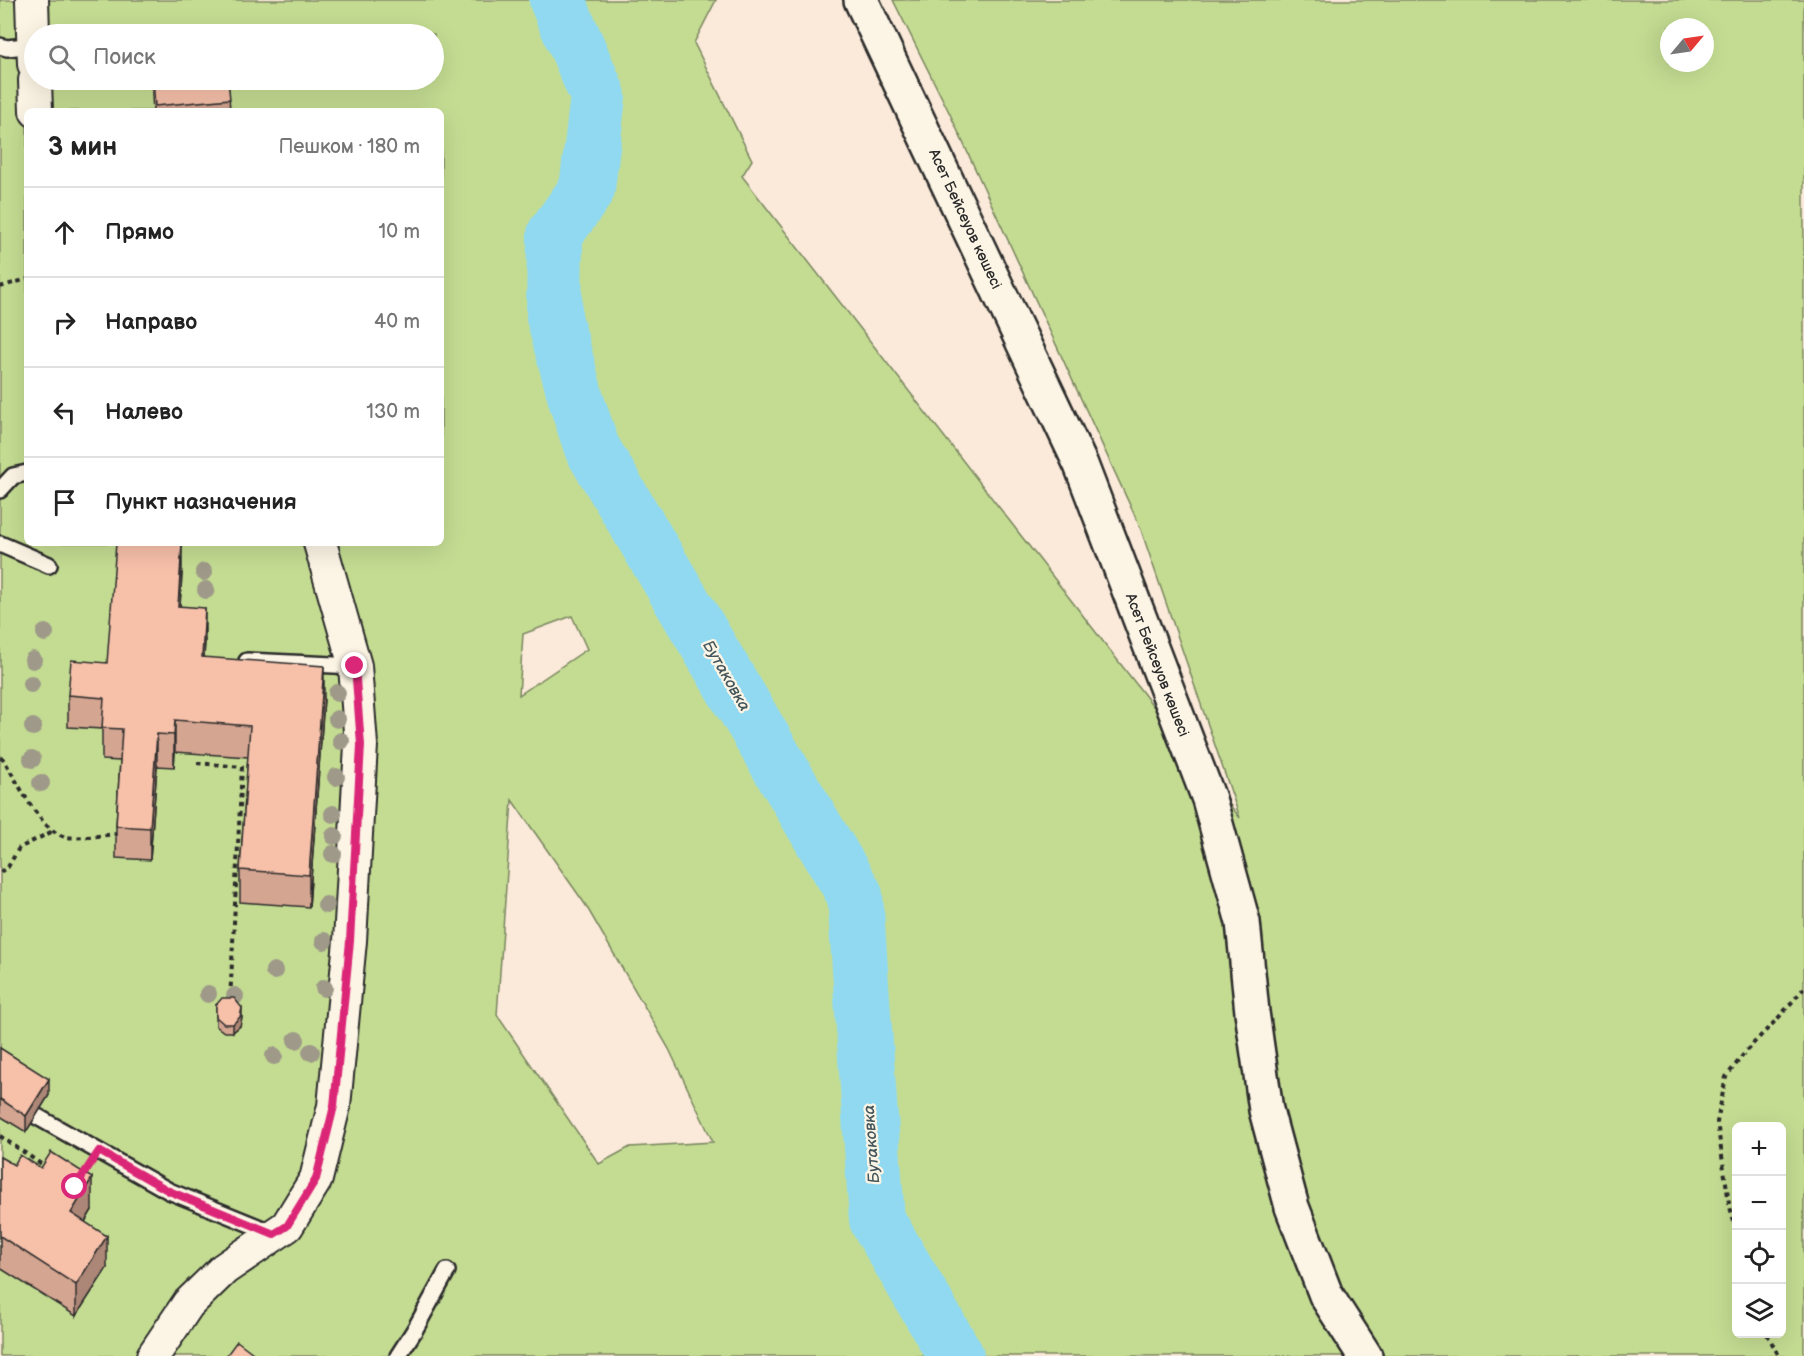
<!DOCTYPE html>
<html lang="ru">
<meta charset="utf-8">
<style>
body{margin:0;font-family:"Balsamiq Sans",sans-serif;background:#f2f2f2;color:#222}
.controls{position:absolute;right:18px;bottom:18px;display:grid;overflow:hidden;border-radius:9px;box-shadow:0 6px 24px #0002}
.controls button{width:54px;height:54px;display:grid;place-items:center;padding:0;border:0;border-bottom:2px solid #e0e0e0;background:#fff;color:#222;font:30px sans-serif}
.compass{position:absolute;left:1660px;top:18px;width:54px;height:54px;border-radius:50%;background:#fff;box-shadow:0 6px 24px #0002;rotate:61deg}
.stop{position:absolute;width:18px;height:18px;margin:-14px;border:4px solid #db2777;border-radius:50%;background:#fff}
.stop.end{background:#db2777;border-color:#fff;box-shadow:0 2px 6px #0008}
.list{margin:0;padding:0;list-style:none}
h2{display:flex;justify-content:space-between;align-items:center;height:78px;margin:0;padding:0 24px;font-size:26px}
h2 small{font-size:20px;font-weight:400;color:#767676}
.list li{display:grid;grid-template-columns:39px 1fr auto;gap:18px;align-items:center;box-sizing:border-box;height:90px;padding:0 24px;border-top:2px solid #e0e0e0}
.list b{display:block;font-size:22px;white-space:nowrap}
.list em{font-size:20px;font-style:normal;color:#767676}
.icon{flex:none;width:33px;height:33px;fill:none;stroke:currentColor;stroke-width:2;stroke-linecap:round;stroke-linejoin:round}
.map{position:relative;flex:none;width:1804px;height:1356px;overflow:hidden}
.search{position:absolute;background:#fff;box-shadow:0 6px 24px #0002;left:24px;top:24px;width:420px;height:66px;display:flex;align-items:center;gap:15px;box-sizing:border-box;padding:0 21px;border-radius:33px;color:#767676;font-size:22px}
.panel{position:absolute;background:#fff;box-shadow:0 6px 24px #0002;left:24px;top:108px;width:420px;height:438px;border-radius:9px}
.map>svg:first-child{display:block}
.green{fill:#c4dc92;stroke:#78845e;stroke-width:1.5;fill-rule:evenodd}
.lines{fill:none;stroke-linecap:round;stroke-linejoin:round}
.river{stroke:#90d9f1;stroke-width:56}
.lane-casing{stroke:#2b2b2b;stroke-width:20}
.street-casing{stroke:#2b2b2b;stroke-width:36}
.secondary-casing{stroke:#2b2b2b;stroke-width:38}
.path{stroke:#2b2b2b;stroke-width:4;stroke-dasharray:4.5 4.5;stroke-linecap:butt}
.lane{stroke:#fcf5e5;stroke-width:15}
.street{stroke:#fcf5e5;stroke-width:32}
.secondary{stroke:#fcf5e5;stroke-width:33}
.tree{fill:#9e9988}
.wall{fill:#d4a591;stroke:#2b2b2b;stroke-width:1.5}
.shaded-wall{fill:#ac8676;stroke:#2b2b2b;stroke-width:1.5}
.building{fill:#f6c0a9;stroke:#2b2b2b;stroke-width:1.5}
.route{stroke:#db2777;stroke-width:8}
.labels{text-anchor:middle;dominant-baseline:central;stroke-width:4.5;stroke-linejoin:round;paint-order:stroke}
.street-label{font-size:15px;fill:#2b2b2b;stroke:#fcf5e5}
.water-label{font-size:16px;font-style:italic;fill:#44565c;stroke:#fcf5e5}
</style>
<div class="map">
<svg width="1804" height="1356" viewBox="0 0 1804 1356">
<rect width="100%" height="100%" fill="#fbead9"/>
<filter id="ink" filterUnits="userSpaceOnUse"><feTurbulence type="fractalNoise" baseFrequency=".0167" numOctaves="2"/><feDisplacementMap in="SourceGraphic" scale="12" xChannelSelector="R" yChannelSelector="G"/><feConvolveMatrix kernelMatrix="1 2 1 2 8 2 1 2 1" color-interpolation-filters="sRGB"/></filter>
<g filter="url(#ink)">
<path class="green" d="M0,0H716L694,43L752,160L742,176L1240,818L1140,527L949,112L893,0H1804V1356H0ZM1669,27H1705V63H1669ZM34,34H434V80H34ZM27,111H441V543H27ZM572,616L587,649L519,695L523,634ZM512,800L585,904L669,1049L713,1142L630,1147L599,1164L497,1015ZM1736,1126H1782V1334H1736Z"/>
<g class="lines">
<path class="river" d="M557,0L598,96L587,189L555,234L554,317L578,406L592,448L855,895L877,1220L956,1356"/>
<g class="lane-casing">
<g id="lane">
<path d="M0,46L7,48L34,45"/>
<path d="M0,490L13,476L27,473"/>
<path d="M0,544L49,565"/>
<path d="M247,661L355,666"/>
<path d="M36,1116L169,1191L275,1234"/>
<path d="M398,1356L414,1331L447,1271"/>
</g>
</g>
<g class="street-casing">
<g id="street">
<path d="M32,0L34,64"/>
<path d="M35,80L36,111"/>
<path d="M153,1356L188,1304L224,1269L287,1226L316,1179L334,1106L350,941L361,745L355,666L320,543"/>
</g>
</g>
<g class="secondary-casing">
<path id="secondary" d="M861,0L1081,465L1209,799L1243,922L1252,1012L1266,1110L1292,1207L1326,1295L1365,1356"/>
</g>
<g class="path">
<path d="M0,287L27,279"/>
<path d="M0,758L3,759C18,781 39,831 66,837C80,839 103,835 118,834"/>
<path d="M197,763L242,767L230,1001"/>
<path d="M0,872L8,867L19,848L53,831"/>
<path d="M0,1136L47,1168"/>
<path d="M1736,1230L1729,1203L1717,1122L1726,1077L1747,1050L1780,1016L1804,988"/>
<path d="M1767,1334L1779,1356"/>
</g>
<use href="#lane" class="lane"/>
<use href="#street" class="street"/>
<use href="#secondary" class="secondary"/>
</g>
<g class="tree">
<circle cx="204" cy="572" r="9"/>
<circle cx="206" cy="590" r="9"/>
<circle cx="45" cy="633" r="9"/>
<circle cx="33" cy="660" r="9"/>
<circle cx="31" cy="684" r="9"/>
<circle cx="337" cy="693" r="9"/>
<circle cx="337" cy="719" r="9"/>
<circle cx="33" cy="727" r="9"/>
<circle cx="341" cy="741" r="9"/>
<circle cx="32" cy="759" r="9"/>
<circle cx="336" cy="777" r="9"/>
<circle cx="41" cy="783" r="9"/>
<circle cx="333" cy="814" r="9"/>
<circle cx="334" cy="836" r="9"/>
<circle cx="333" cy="854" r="9"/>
<circle cx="326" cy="905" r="9"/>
<circle cx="324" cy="941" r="9"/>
<circle cx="274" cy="971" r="9"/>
<circle cx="324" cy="988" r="9"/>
<circle cx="208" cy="994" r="9"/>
<circle cx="235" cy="996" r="9"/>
<circle cx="296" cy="1040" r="9"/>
<circle cx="311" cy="1052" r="9"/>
<circle cx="274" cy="1056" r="9"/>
</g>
<g class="wall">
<path d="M151,80H228L230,111H153Z"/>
<path d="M182,573L180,606L205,640L204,658L324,698L309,907L240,902V870L248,757L175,752L174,767L157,766L150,860L116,858V826L120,761L102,760V729L68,727V695L107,663Z"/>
<path d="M216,1005L242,1017L240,1026L233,1032H224L216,1026Z"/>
<path d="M0,1048L49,1095L26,1132L0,1116Z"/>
<path d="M0,1157L92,1210L85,1222L107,1268L76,1316L0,1268Z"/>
</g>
<g class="shaded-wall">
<path d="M182,543V573L178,638V606Z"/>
<path d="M205,608V640L202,689V657Z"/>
<path d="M324,666V698L309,907V875Z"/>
<path d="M175,720V752L174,767V735Z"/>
<path d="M157,734V766L150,860V828Z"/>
<path d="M242,1008V1017L240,1026L233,1032V1024Z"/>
<path d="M49,1079V1095L26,1132V1116Z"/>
<path d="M92,1178V1210L71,1245V1213Z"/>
<path d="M107,1236V1268L76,1316V1285Z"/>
</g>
<g class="building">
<path d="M223,27V34H149L148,33Z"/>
<path d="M153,80H228L230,99L155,106Z"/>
<path d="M116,543H182L178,606L205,608L202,657L324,666L309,875L240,870L250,726L175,720L174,735L157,734L150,828L116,826L122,729L102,728L104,698L68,695L71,660L107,663Z"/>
<path d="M222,998H234L242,1008L240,1017L233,1024H224L216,1017V1005Z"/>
<path d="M0,1048L49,1079L26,1116L0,1099Z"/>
<path d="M51,1152L92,1178L71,1213L107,1236L76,1285L0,1236V1157L14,1165L20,1155L41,1168Z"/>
<path d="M237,1341L257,1356H226Z"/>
</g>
</g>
<g class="lines" filter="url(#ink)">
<path class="route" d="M75,1187L99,1151L169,1191L274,1234L287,1226L316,1179L334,1106L350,941L361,745L355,666"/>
</g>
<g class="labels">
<g class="street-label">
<text transform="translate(965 219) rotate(65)">Асет Бейсеуов көшесі</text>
<text transform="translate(1157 665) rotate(69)">Асет Бейсеуов көшесі</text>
</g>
<g class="water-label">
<text transform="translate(726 676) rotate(60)">Бутаковка</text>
<text transform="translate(872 1144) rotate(-94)">Бутаковка</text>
</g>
</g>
</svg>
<div class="controls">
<button>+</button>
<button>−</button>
<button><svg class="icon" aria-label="locate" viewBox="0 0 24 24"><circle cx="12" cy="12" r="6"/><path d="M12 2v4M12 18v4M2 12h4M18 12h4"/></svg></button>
<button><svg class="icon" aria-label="layers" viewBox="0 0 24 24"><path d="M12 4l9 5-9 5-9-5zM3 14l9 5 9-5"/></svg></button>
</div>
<svg class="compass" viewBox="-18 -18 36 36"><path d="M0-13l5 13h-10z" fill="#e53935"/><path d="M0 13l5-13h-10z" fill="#767676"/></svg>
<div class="stop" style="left:75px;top:1187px"></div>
<div class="stop end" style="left:355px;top:666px"></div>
<div class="search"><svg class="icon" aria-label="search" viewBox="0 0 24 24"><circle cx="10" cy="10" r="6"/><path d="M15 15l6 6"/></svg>Поиск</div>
<section class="panel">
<h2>3 мин<small>Пешком · 180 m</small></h2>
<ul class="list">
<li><svg class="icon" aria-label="ahead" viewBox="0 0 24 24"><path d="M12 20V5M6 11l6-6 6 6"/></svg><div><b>Прямо</b></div><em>10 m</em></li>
<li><svg class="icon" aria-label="right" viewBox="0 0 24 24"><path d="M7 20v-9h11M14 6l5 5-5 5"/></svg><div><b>Направо</b></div><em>40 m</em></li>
<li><svg class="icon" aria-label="left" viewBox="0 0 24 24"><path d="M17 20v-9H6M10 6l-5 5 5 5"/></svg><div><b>Налево</b></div><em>130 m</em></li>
<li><svg class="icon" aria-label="arrive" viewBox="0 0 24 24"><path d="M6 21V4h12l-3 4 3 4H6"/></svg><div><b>Пункт назначения</b></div></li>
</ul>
</section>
</div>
